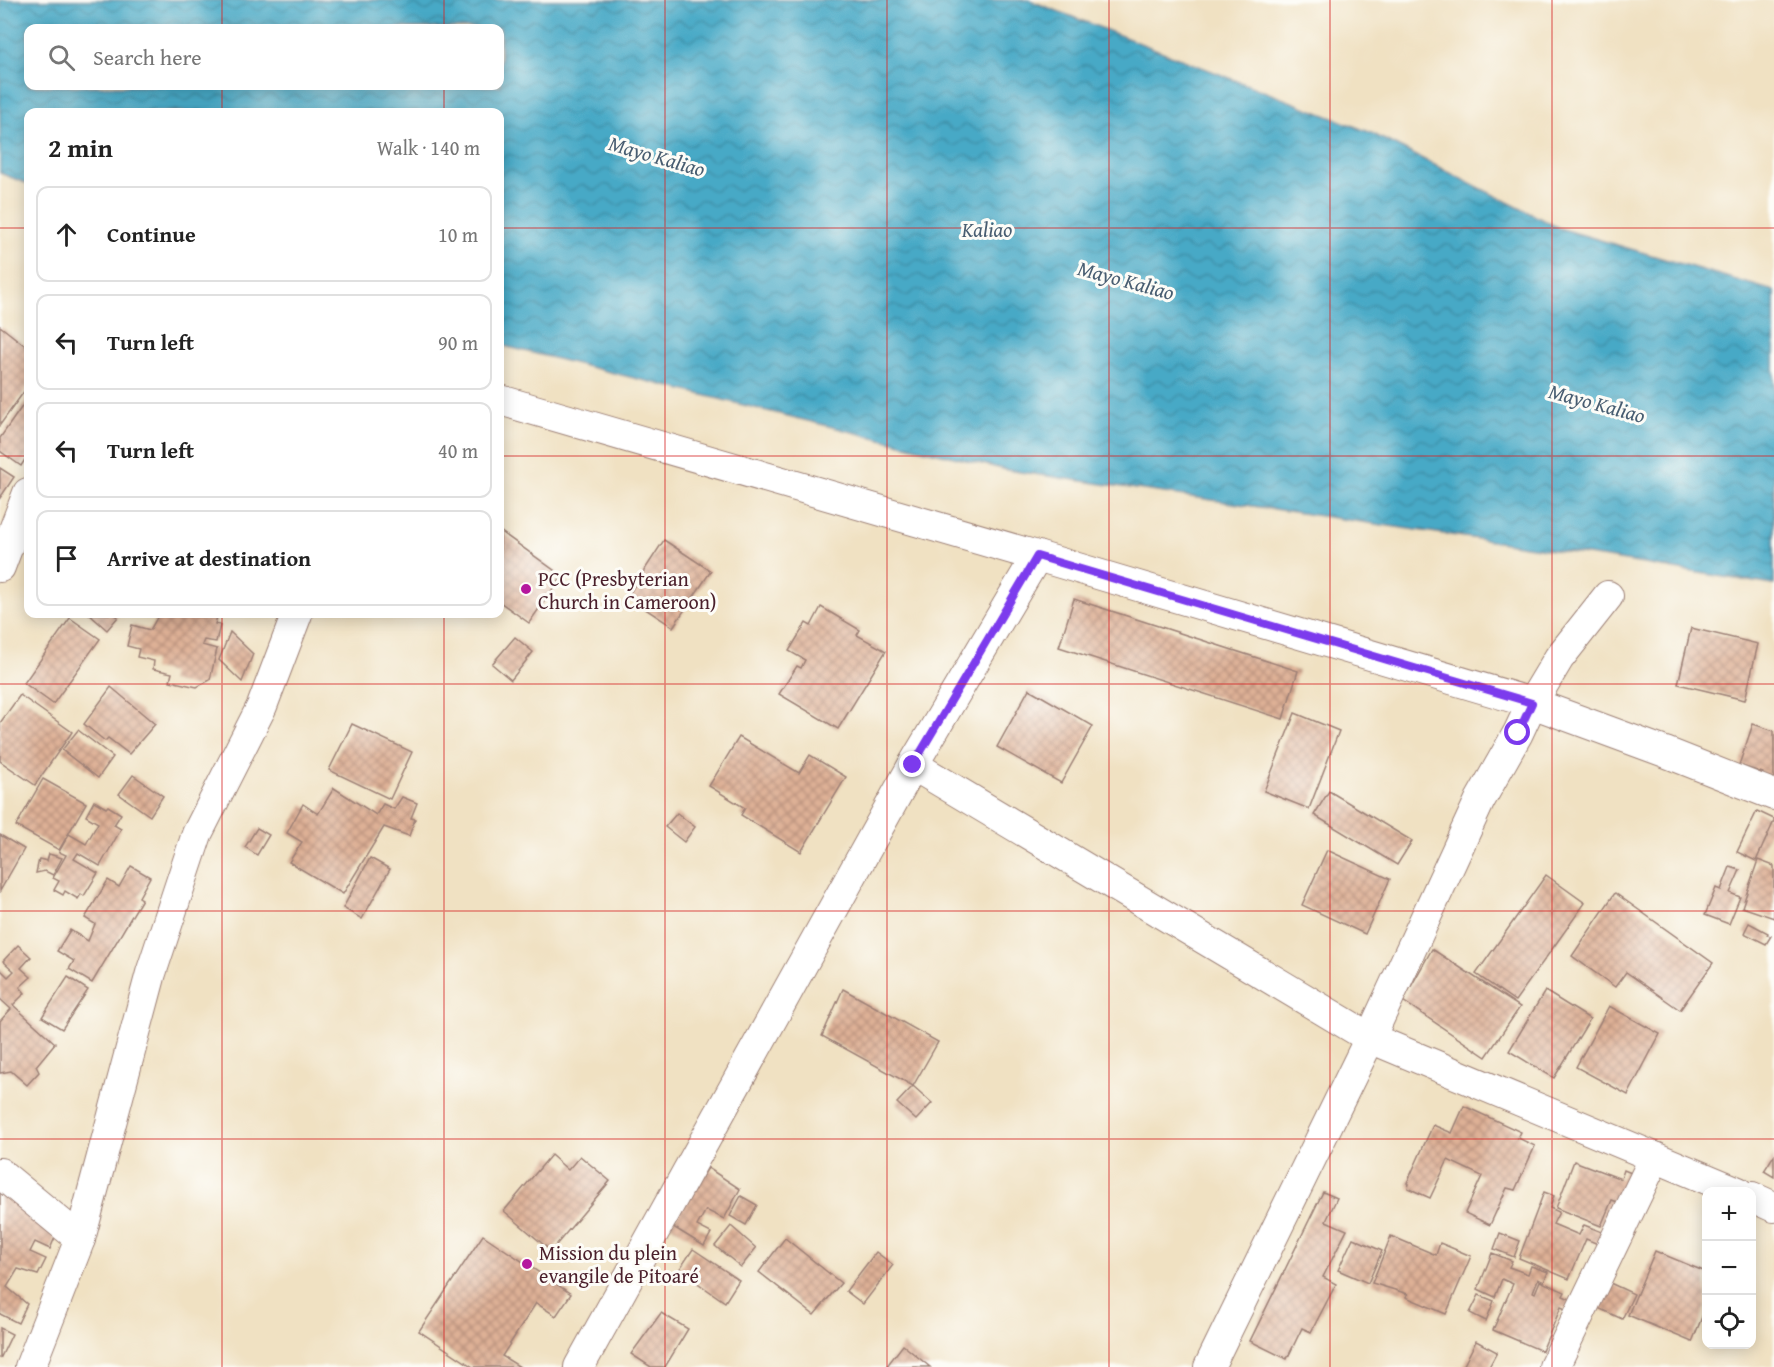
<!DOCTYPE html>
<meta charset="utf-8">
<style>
body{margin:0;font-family:"Gentium Book Plus",serif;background:#f6f6f6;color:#222}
.controls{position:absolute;right:18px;bottom:18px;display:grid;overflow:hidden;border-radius:12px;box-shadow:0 3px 15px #0003}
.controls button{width:54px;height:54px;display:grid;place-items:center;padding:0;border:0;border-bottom:2px solid #e0e0e0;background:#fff;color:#222;font:30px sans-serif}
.stop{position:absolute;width:18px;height:18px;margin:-14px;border:4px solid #7c3aed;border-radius:50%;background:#fff}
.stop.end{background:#7c3aed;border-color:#fff;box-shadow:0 2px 6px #0008}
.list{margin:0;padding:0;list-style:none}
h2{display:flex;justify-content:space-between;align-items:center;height:78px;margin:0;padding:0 24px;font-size:26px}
h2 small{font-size:20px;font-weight:400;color:#767676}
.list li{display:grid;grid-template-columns:39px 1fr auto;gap:18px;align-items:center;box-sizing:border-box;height:96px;margin:0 12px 12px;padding:0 12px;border:2px solid #e0e0e0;border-radius:12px}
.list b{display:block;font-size:22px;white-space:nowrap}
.list em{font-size:20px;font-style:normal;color:#767676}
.icon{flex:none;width:33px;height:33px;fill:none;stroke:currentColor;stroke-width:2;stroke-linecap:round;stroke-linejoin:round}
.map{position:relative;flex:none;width:1774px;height:1367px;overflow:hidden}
.search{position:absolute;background:#fff;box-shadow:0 3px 15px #0003;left:24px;top:24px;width:480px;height:66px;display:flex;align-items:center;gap:15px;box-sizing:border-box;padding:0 21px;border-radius:12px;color:#767676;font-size:22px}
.panel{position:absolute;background:#fff;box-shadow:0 3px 15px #0003;left:24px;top:108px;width:480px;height:510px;border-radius:12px}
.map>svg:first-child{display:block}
.water{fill:url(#water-waves);stroke:#486478;stroke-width:1.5;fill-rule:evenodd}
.building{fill:url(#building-cross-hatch)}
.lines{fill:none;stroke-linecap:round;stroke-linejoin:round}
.minor-casing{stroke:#9d8076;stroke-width:32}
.minor{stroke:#fff;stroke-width:30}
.route{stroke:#7c3aed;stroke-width:8}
.grid{fill:none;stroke:#d62828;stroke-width:1.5;stroke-opacity:0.55}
.poi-dot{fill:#b5179e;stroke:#fdfcf7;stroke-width:2}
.labels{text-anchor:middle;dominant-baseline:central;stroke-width:6;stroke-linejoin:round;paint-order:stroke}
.poi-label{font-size:20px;fill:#4a1f2b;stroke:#fdfcf7;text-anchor:start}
.water-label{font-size:21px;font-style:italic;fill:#485d71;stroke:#fdfcf7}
</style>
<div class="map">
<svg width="1774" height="1367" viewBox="0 0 1774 1367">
<defs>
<pattern id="water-waves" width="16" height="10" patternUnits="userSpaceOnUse" patternTransform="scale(1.5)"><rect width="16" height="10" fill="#46a9c6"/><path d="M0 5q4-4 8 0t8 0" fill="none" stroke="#3c89a1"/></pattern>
<pattern id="building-cross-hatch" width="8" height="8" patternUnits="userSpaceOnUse" patternTransform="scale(1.5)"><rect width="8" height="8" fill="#deb196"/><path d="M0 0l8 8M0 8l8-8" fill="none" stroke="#b68f7b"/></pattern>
</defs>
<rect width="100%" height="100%" fill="#fdfcf7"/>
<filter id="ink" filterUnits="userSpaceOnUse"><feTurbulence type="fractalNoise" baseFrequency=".0167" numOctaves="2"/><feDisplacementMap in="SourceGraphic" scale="12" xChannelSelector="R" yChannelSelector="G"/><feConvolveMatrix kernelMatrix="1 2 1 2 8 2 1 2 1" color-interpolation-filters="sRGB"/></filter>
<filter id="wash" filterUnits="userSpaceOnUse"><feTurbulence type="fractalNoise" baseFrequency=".008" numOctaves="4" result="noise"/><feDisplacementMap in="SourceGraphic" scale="24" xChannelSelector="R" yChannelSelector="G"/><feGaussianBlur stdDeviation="1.35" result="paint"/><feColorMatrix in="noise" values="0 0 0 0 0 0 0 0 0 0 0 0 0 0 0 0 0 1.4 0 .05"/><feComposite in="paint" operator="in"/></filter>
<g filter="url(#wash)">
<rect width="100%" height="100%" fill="#f0e1c2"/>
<path class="water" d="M0,0H1029L1369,132L1559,228L1774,291V585L1601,557L1007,470L500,345V112H28V184L0,173ZM28,28H500V86H28Z"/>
<g id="blocks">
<g class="building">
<path d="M0,326L28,348V386L0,425Z"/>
<path d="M28,398V455L21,466L0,451V438Z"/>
<path d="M0,468L14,477L0,498Z"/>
<path d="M500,531L562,576L529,623L500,602Z"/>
<path d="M664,540L711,571L673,627L627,597Z"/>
<path d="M1074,599L1298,671L1283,719L1059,647Z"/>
<path d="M821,607L860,630L857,635L886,651L838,729L779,694L797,666L801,668L805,660L789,651L806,623L811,626Z"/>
<path d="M89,614H115L118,617L107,630Z"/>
<path d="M163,614H209V615L217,617L215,624L220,625L216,642L204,640L202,645L217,649L210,680L197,687L170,681L172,673L153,669L154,661L137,657L139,649L127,646L132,625L150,630L158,616Z"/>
<path d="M70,618L100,639L53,704L24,683Z"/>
<path d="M1691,628L1758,644L1745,700L1678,684Z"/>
<path d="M230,632L253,654L242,682L219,660Z"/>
<path d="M515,637L533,652L511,680L492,664Z"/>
<path d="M111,687L155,724L129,754L108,738L105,741L84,724Z"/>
<path d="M1029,689L1093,726L1061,783L997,747Z"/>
<path d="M20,695L72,732L35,785L0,761V723Z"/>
<path d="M1295,713L1339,731L1309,809L1264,791Z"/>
<path d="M352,724L412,752L390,799L329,770Z"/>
<path d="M1753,724L1774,731V782L1762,778L1763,773L1739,765Z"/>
<path d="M78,730L113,757L98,778L62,750Z"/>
<path d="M739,737L799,773L810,755L846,777L801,852L741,815L745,808L709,786Z"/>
<path d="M133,775L163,796L150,816L119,794Z"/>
<path d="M43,779L86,803L59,850L16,826Z"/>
<path d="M334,788L376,815L383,804L394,809L402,797L417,803L411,818L415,819L409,836L384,827L343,894L289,862L302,842L287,833L303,804L318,814Z"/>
<path d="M1329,791L1412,841L1397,865L1314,815Z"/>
<path d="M94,801L106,808L108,806L121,814L114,825L121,829L100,866L78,853L74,859L98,873L84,896L81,894L78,899L65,891L63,895L54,890L59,881L53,878L66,855L59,852L69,834L86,844L98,823L86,816Z"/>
<path d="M1757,811L1774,819V821L1756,861L1737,852Z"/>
<path d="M677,813L695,827L684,842L665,827Z"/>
<path d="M257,828L269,835L257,855L245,847Z"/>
<path d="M0,835L24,849L0,891Z"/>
<path d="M1327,850L1390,879L1365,934L1302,905Z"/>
<path d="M49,854L62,858L53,875L45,871L36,873L39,859L47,861Z"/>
<path d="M370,858L390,869L362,919L343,908Z"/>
<path d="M1758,860L1774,866V918L1742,907Z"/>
<path d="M131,866L150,877L139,897L142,899L92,983L69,969L74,961L57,951L70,930L88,941L95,924L85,918L108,880L119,887Z"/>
<path d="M1730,867L1740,870L1730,893L1740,897L1729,924L1705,915L1716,888L1721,890Z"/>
<path d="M1546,875L1585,903L1515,1001L1476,974Z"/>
<path d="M1615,893L1713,963L1680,1010L1626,972L1615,987L1572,956Z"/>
<path d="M1749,923L1768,933L1767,935L1771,936L1766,944L1744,933Z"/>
<path d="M18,945L31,957L21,968L31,977L20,987L25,993L13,1005L55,1043L36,1066L39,1072L27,1085L11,1071L0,1073V1021L11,1009L0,999V969L8,977L14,971L3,961Z"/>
<path d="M1432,949L1520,1007L1486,1057L1403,1001Z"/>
<path d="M68,977L88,990L62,1029L42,1017Z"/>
<path d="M843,989L938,1042L913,1086L822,1036Z"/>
<path d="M1545,991L1590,1019L1554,1078L1509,1051Z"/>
<path d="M1609,1006L1660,1034L1628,1095L1576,1067Z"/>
<path d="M913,1086L932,1103L916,1120L897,1103Z"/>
<path d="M1464,1106L1521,1132L1518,1138L1535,1146L1515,1190L1507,1188L1490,1225L1465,1213L1482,1176L1448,1160L1430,1198L1408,1188L1409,1184L1407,1183L1433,1125L1452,1133Z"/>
<path d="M551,1155L568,1170L580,1156L610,1181L551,1251L504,1211Z"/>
<path d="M1774,1155V1177L1764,1171Z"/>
<path d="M1574,1161L1621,1179L1624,1170L1636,1175L1623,1204L1612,1200L1601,1226L1556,1208Z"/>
<path d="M708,1168L740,1189L724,1219L706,1210L697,1226L711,1233L704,1246L670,1225Z"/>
<path d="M0,1188L56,1235L50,1249L35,1242L30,1252L46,1259L38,1275L18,1269L7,1287L27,1304L18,1323L0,1314Z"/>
<path d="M1323,1192L1337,1198L1326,1221L1347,1230L1323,1277L1336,1284L1311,1332L1302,1328L1287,1359L1250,1341Z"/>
<path d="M1544,1192L1554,1196L1550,1208L1559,1212L1553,1224L1579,1235L1584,1225L1602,1232L1598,1244L1586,1239L1569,1279L1519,1258Z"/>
<path d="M741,1196L757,1205L746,1225L730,1216Z"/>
<path d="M731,1226L756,1248L741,1267L715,1246Z"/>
<path d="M1500,1233L1520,1241L1514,1257L1494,1249Z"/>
<path d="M483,1235L571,1294L556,1316L536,1303L502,1356L520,1367H473L419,1331Z"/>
<path d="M1391,1236L1436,1255L1440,1243L1471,1256L1446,1314L1406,1297L1408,1294L1372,1283Z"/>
<path d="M785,1238L841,1283L814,1315L759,1272Z"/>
<path d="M1353,1238L1382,1251L1368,1283L1338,1270Z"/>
<path d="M693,1249L739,1280L725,1302L679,1270Z"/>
<path d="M1655,1251L1706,1272V1307L1692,1342L1628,1315Z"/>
<path d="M876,1252L893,1265L863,1304L846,1291Z"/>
<path d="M1492,1253L1512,1261L1509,1267L1528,1274L1531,1266L1548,1272L1544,1282L1538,1279L1533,1292L1535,1293L1540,1281L1565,1292L1563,1296L1572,1300L1568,1310L1561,1307L1542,1351L1493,1330L1513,1284L1502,1279L1495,1297L1478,1289Z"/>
<path d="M1610,1283L1634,1294L1622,1319L1598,1308Z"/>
<path d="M1479,1295L1494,1301L1486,1321L1470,1313Z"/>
<path d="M661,1313L688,1329L665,1367H651L631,1354Z"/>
<path d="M0,1328L12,1334L0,1359Z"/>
<path d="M1476,1341L1497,1352L1489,1367H1463Z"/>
<path d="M903,1345L930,1367H886Z"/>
</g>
</g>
</g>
<g filter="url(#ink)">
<use href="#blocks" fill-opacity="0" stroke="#9d8076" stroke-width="1.5"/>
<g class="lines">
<g class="minor-casing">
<g id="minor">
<path d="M500,400L1037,556L1532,703L1665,752L1774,795"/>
<path d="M0,567L28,493"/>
<path d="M913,765L1370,1038L1738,1192"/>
<path d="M0,1173L80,1239"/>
<path d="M1752,1197L1774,1207"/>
<path d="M30,1367L80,1239L151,973L197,834L262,706L297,614"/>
<path d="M579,1367L913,765L1037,556"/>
<path d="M1209,1367L1370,1038L1480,800L1518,733L1532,703L1559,658L1608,596"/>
<path d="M1554,1367L1655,1157"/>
</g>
</g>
<use href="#minor" class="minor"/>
</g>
</g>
<g class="lines" filter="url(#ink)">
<path class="route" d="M913,765L1037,556L1532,703L1518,733"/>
</g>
<path class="grid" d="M222,0V28M444,0V28M665,0V1367M887,0V1367M1109,0V1367M1330,0V1367M1552,0V1367M222,86V112M444,86V112M0,228H28M500,228H1774M0,456H28M500,456H1774M222,614V1367M444,614V1367M0,684H1774M0,911H1774M0,1139H1774"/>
<g class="poi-dot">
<circle cx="526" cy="589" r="6"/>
<circle cx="527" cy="1264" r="6"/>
</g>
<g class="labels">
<g class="poi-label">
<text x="538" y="578">PCC (Presbyterian<tspan x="538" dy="23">Church in Cameroon)</tspan></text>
<text x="539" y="1252">Mission du plein<tspan x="539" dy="23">evangile de Pitoaré</tspan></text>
</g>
<g class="water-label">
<text transform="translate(657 156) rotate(16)">Mayo Kaliao</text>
<text x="987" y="229">Kaliao</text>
<text transform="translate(1126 280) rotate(15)">Mayo Kaliao</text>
<text transform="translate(1597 403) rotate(15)">Mayo Kaliao</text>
</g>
</g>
</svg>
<div class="controls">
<button>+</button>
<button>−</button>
<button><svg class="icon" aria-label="locate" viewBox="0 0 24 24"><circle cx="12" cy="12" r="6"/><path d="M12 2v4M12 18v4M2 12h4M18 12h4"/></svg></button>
</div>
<div class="stop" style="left:1518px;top:733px"></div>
<div class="stop end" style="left:913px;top:765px"></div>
<div class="search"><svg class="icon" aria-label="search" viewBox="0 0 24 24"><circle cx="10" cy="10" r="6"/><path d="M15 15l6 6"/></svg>Search here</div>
<section class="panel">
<h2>2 min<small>Walk · 140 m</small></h2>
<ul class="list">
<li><svg class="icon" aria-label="ahead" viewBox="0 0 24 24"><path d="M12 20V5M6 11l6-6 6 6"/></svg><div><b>Continue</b></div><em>10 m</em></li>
<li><svg class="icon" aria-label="left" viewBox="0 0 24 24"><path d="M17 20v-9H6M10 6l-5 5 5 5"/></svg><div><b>Turn left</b></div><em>90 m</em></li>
<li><svg class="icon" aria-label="left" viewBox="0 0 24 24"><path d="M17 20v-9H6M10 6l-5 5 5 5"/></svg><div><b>Turn left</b></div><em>40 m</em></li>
<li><svg class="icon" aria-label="arrive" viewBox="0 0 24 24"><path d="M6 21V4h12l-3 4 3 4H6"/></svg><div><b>Arrive at destination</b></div></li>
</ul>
</section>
</div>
